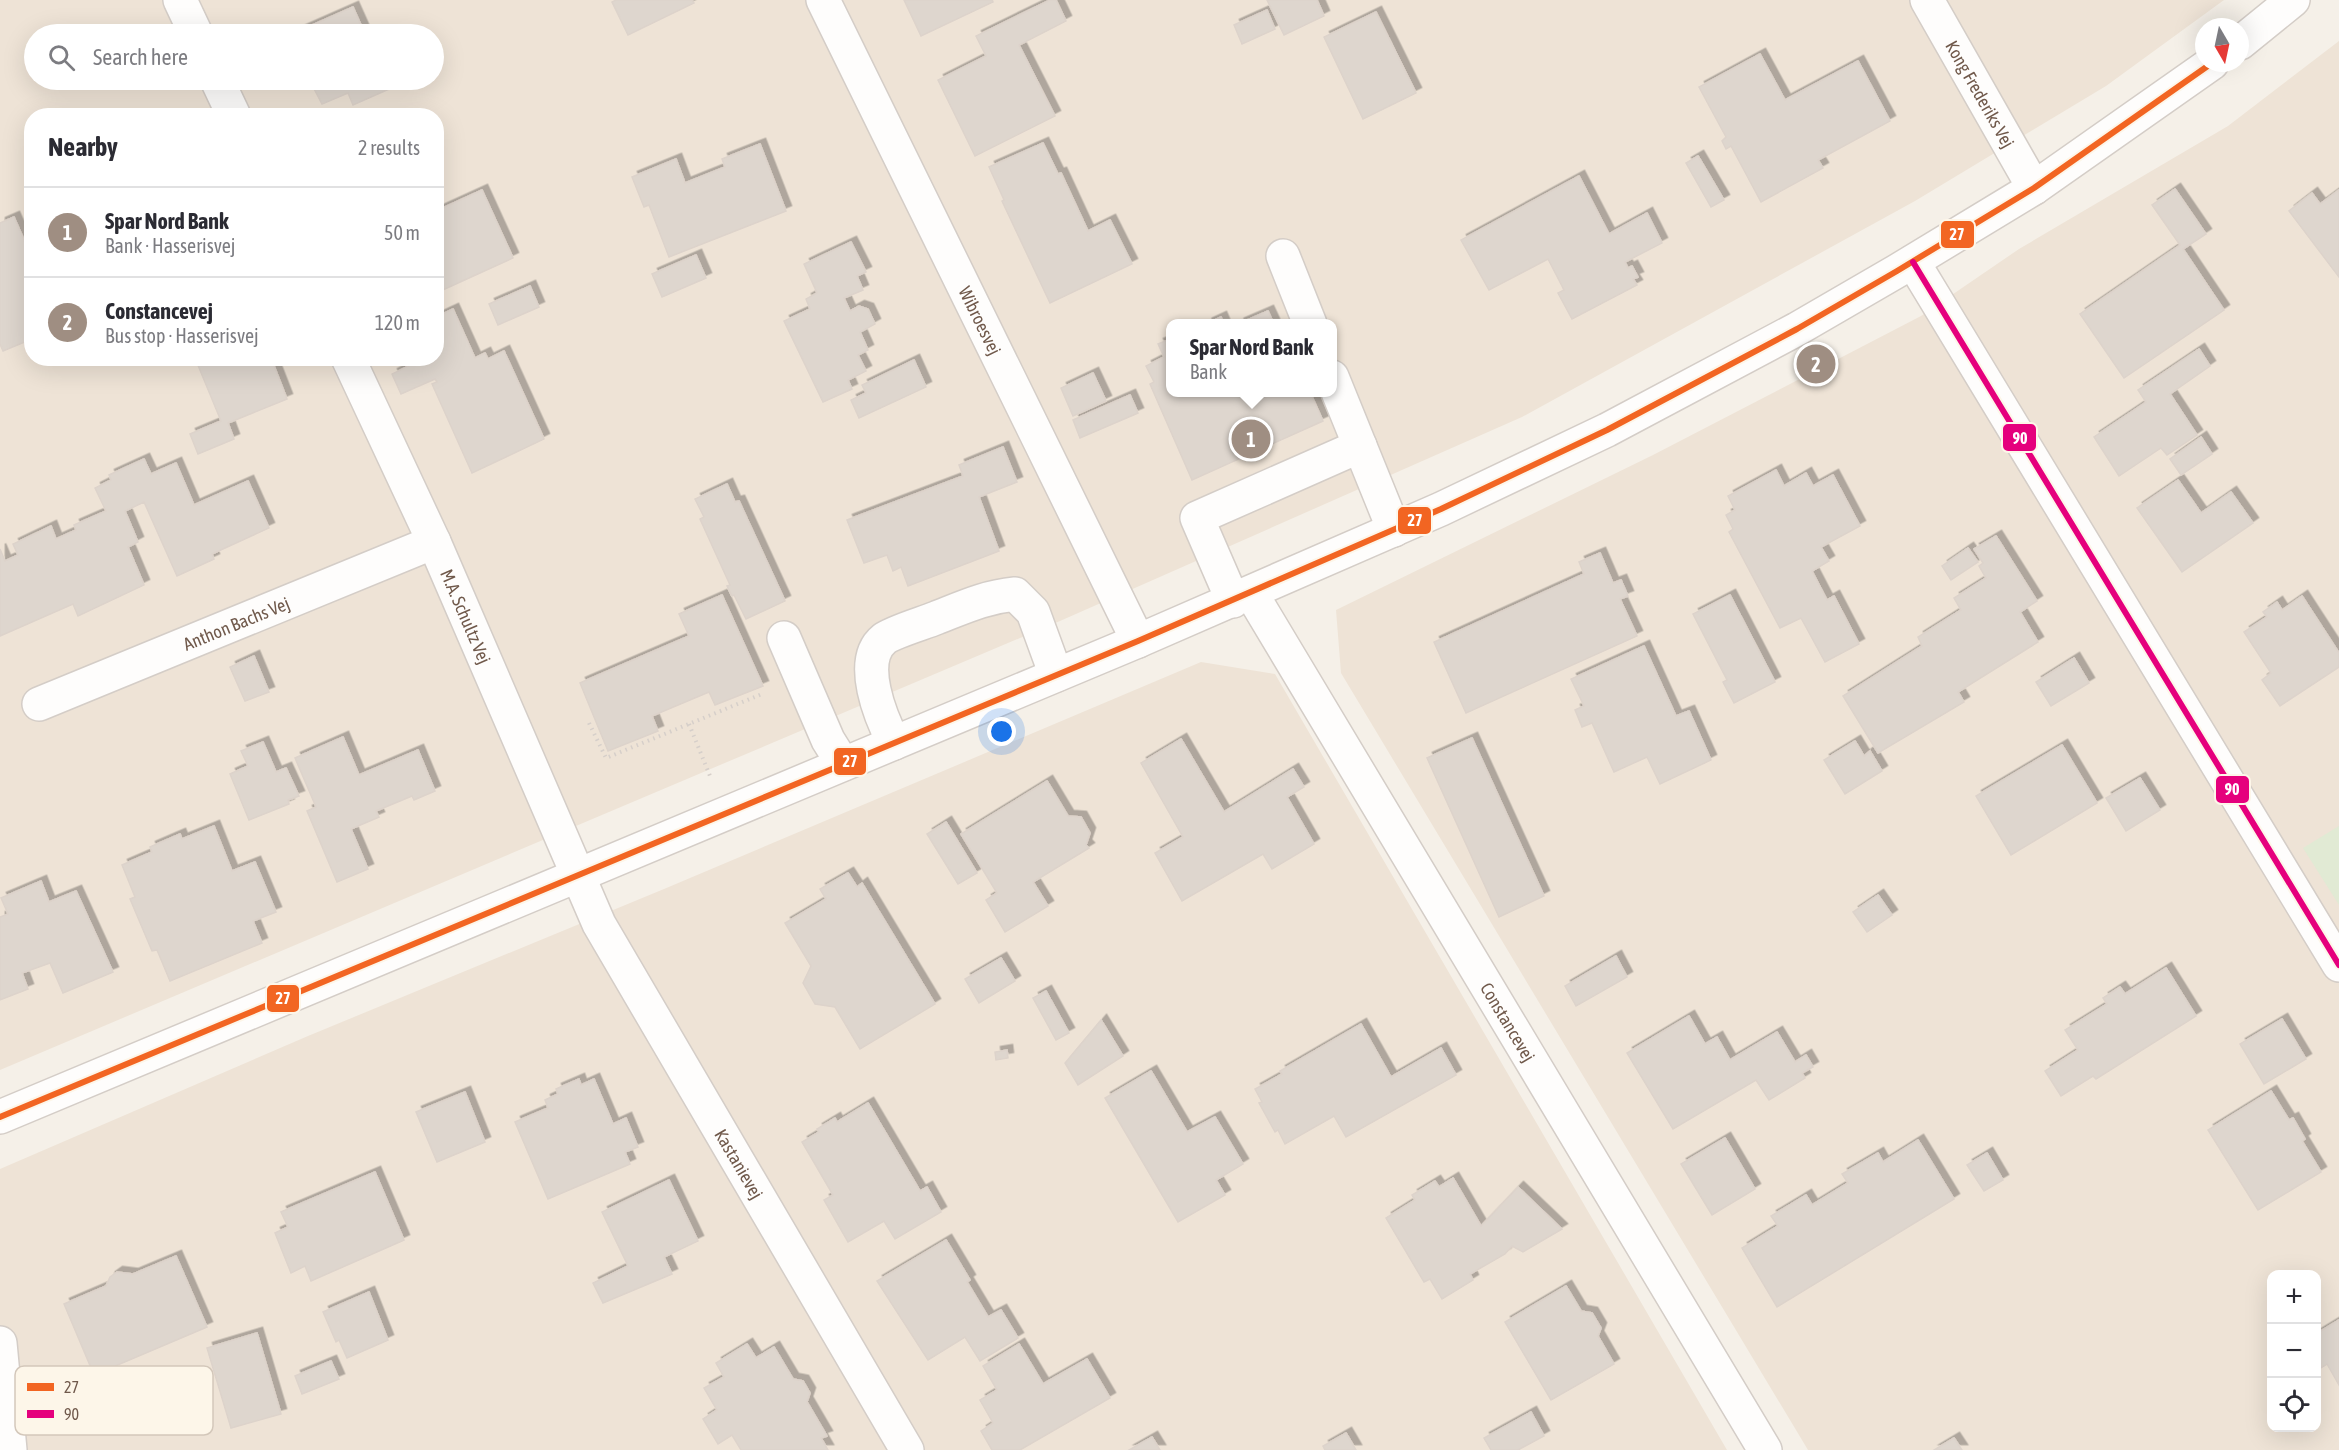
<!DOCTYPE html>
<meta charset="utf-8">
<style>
body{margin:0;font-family:"Asap Condensed",sans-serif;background:#f2f2f3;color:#2b2b33}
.controls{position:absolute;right:18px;bottom:18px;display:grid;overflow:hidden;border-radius:12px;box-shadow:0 6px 24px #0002}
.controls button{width:54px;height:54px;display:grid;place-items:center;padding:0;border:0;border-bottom:2px solid #e1e1e2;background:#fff;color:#2b2b33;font:30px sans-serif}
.compass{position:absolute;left:2195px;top:18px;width:54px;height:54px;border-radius:50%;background:#fff;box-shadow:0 6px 24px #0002;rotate:171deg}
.you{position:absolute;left:1002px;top:732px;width:21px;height:21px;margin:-15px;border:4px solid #fff;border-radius:50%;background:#1a73e8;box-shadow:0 0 0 9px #1a73e833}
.badge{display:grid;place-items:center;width:39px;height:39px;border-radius:50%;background:#9f8e82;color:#fff;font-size:20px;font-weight:700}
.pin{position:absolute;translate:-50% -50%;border:3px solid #fff;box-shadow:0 2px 6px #0006}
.popup{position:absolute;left:1166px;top:319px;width:171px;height:78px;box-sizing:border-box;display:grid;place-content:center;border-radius:12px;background:#fff;filter:drop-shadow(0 2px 4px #0005);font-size:20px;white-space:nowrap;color:#7c7c81}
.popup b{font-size:22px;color:#2b2b33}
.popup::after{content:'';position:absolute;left:50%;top:100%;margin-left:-12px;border:12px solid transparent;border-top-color:#fff}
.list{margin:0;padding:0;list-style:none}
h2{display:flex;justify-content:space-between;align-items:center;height:78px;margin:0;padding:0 24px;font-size:26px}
h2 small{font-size:20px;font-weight:400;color:#7c7c81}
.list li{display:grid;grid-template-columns:39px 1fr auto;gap:18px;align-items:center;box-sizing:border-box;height:90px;padding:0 24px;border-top:2px solid #e1e1e2}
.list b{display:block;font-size:22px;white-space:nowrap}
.list p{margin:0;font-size:20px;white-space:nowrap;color:#7c7c81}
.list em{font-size:20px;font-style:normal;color:#7c7c81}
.icon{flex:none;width:33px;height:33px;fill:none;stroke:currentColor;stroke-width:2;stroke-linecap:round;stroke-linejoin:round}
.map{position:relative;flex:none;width:2339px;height:1450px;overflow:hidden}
.search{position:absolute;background:#fff;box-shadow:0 6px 24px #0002;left:24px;top:24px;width:420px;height:66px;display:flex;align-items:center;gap:15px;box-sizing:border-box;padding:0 21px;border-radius:33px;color:#7c7c81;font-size:22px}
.panel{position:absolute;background:#fff;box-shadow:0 6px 24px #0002;left:24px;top:108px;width:420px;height:258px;border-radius:24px}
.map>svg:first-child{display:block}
.residential{fill:#eee3d6;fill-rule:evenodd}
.green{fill:#e1ead4}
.building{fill:#ded6ce;stroke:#ddd3cb;stroke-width:1.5;filter:url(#shadow)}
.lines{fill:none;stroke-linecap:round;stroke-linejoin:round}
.minor-casing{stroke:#d4cdc7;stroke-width:36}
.path{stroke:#d6cfca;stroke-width:4;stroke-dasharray:1.5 4.5;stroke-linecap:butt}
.minor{stroke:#fefdfc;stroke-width:33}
.bus-1-casing{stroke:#fdf6e9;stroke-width:10}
.bus-2-casing{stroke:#fdf6e9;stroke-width:10}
.bus-1{stroke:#f26522;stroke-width:6}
.bus-2{stroke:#e5007d;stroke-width:6}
.labels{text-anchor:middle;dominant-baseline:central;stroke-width:6;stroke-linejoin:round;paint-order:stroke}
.street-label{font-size:18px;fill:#70594b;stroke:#fdf6e9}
.key{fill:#fdf6e9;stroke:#d3c7ba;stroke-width:1.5}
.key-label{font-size:16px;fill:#70594b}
.line-badge{stroke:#fdf6e9;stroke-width:2}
.badge-label{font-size:16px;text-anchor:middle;font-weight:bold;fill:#fff}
</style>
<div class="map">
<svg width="2339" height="1450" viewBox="0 0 2339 1450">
<defs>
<filter id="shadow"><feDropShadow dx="5.5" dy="-5.5" stdDeviation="0" flood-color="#0004"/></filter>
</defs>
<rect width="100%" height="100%" fill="#f5f0e8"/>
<g class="residential">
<path d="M0,0H2224L2106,86L1915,201L1522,417L1060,621L0,1070ZM34,34H434V80H34ZM32,116H436V358H32ZM1170,324H1332V392H1170Z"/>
<path d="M2339,41V1450H1808L1341,673L1336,610L1653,455L1921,316L2019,249L2228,126ZM2272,1274H2316V1428H2272Z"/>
<path d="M1201,662L1275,674L1727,1450H0V1169L308,1036L664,889Z"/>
</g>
<path class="green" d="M2339,826V905L2303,848Z"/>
<g class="building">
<path d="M616,0H692L694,3L628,35L612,2Z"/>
<path d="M904,0H992L993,2L921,36Z"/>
<path d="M1050,0H1056L1066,21L1019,45L1055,116L975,156L938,80L986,56L976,36Z"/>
<path d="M1267,0H1317L1324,16L1284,35Z"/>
<path d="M353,7L365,34H292Z"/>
<path d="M1267,10L1275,29L1242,44L1234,25Z"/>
<path d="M1376,12L1416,93L1363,119L1324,37Z"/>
<path d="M1760,54L1785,100L1858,61L1890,121L1818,160L1823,168L1761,202L1731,146L1726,149L1722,141L1726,137L1699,87Z"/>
<path d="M314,80H385L389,89L353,105L348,93L322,104L311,83Z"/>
<path d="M1043,143L1058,174L1061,173L1088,231L1110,220L1132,264L1050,303L1002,201L1004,200L989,167Z"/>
<path d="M760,144L786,211L669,257L649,205L644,207L632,177L676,159L685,183L725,167L722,159Z"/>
<path d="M1698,156L1724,200L1711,207L1686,163Z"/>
<path d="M1579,176L1609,234L1647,213L1662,243L1625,262L1628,268L1632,266L1638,277L1633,279L1637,285L1572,319L1558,293L1564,290L1548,259L1489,290L1461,240Z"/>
<path d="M2175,189L2206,234L2183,249L2224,310L2124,378L2080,314L2180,245L2152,205Z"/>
<path d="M482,190L513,258L436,293V211Z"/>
<path d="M2339,190V277L2289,211L2312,193L2320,204Z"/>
<path d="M14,217L32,258V297L30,298L32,303V339L3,351L0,344V223Z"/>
<path d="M851,242L866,272L857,276L863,290L844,298L850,311L859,306L868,309L875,324L860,332L868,350L858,355L866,371L848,380L852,389L823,402L784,321L810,309L806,299L817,293L804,264Z"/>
<path d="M696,255L706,278L662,297L652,274Z"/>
<path d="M530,286L539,307L498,325L489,304Z"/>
<path d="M453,309L475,358L485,353L488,359L504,351L544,439L472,473L432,384L437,382L435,379L401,394L392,374L425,358H436V317Z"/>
<path d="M1268,311L1274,324H1238Z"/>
<path d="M1221,317L1224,324H1206Z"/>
<path d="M1170,339V392H1310L1323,421L1192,480L1150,384L1154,382L1146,366L1164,357L1158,344Z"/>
<path d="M2199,349L2210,366L2170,394L2197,435L2167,455L2161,448L2119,476L2094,437L2146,402L2138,390Z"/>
<path d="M195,358H271L287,399L228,423L234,439L198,454L190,434L221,421Z"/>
<path d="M914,360L926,387L859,418L851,400L866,393L862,385Z"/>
<path d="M1093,373L1106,401L1073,416L1061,388Z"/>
<path d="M1130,395L1138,413L1080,438L1073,420Z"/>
<path d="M2201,437L2212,454L2181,475L2170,459Z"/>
<path d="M1003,447L1017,482L979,497L999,551L908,586L901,567L893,571L887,555L864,563L847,520L963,476L959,465Z"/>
<path d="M144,459L151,474L176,463L194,505L248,481L269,528L212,554L214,559L177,576L144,502L125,511L138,542L128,547L144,585L78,616L73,604L0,636V549L5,561L18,555L13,544L51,526L56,539L76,530L74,525L106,511L95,488L111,480L109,475Z"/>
<path d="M1776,470L1784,486L1806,473L1813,486L1833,475L1860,526L1821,547L1829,561L1812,571L1827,600L1834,596L1859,644L1825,662L1801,618L1780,628L1729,532L1733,529L1726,515L1735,510L1728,496Z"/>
<path d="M2178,480L2201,513L2231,492L2253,523L2182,572L2137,508Z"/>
<path d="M727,484L735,502L739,501L785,601L746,619L734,595L732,596L727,586L730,585L700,519L704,517L695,499Z"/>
<path d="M1996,536L2037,601L2020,612L2038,642L1958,692L1964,702L1878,753L1843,696L1922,646L1918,637L1961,610L1954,598L1986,578L1979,566L1983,563L1974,549Z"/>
<path d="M1968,548L1978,562L1951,580L1942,566Z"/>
<path d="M1600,553L1613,583L1621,580L1628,596L1620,599L1637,636L1466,713L1434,642L1584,574L1579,562Z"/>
<path d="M722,595L763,686L715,705L709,692L652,716L658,731L608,751L580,683L689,636L679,614Z"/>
<path d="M1730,595L1775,682L1734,703L1723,682L1727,680L1693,614Z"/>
<path d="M2302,596L2339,653V667L2280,706L2262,680L2271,673L2244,632L2267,617L2263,612L2277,602L2282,610Z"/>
<path d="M1644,646L1676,716L1689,711L1711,760L1660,784L1647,757L1614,772L1592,723L1582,727L1575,710L1584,706L1571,679Z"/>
<path d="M254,656L269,692L245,701L230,667Z"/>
<path d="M2074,658L2089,683L2051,706L2036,682Z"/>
<path d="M343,737L359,775L418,750L435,791L414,800L412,796L376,811L379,817L351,829L368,869L337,882L307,811L316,807L295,758Z"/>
<path d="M1472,738L1544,896L1499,917L1427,758Z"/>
<path d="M1181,739L1224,812L1293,769L1304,787L1287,797L1314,844L1272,869L1263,854L1182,901L1155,853L1183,837L1141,763Z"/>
<path d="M1855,741L1864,756L1870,751L1882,771L1845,794L1824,760Z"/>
<path d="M263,742L276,772L286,768L299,796L288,800L289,804L249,820L230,774L248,766L241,751Z"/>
<path d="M2062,745L2097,803L2011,855L1976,796Z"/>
<path d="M2140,778L2160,810L2126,831L2106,798Z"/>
<path d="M1047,781L1068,816L1081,817L1090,833L1086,845L1089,848L1033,882L1048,906L1005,932L986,900L997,893L961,834Z"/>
<path d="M946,822L977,873L958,884L927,834Z"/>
<path d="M214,826L232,871L255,862L276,912L253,921L262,943L170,981L157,950L152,951L130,899L135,897L122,865L152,852L150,847L180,834L182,839Z"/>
<path d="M848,873L857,887L862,883L935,1004L860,1049L835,1007L815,1004L803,983L811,966L785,923L826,899L820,889Z"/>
<path d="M41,881L49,902L76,891L113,972L63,993L50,963L22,973L28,989L0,1000V917L8,914L1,898Z"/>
<path d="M1878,895L1892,915L1867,932L1853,912Z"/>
<path d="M1616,956L1627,977L1576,1006L1565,986Z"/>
<path d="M1001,958L1015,981L979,1003L965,979Z"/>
<path d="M2166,968L2196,1016L2096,1079L2093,1076L2061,1096L2045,1071L2078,1050L2065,1030L2107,1004L2103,998L2120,987L2125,994Z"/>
<path d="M1046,991L1069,1033L1056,1040L1033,998Z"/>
<path d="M1689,1016L1705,1044L1717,1037L1730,1060L1777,1032L1795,1062L1806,1055L1813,1067L1802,1073L1805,1078L1769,1100L1756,1080L1673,1129L1627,1053Z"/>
<path d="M2282,1019L2306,1059L2264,1084L2240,1044Z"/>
<path d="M1101,1020L1123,1056L1078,1085L1065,1063Z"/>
<path d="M1361,1024L1391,1077L1441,1048L1456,1075L1346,1137L1334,1116L1285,1144L1278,1130L1275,1132L1259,1103L1262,1102L1255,1089L1282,1074L1280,1071Z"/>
<path d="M1007,1050L1008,1058L996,1060L995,1052Z"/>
<path d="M1151,1071L1187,1132L1215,1117L1243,1164L1216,1180L1225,1195L1178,1222L1105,1098Z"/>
<path d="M579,1079L581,1085L594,1079L613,1124L626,1118L638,1147L625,1152L630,1164L548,1199L515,1122L548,1108L545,1100L558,1094L556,1089Z"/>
<path d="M2271,1091L2289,1120L2293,1118L2305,1139L2302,1141L2321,1172L2258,1210L2208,1130Z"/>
<path d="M465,1092L485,1142L437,1162L416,1112Z"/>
<path d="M868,1103L920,1191L927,1187L941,1212L895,1239L884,1221L848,1242L824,1200L833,1195L802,1142L819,1132L817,1129L835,1118L837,1122Z"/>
<path d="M1725,1138L1755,1189L1712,1215L1681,1164Z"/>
<path d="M1918,1140L1954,1199L1777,1307L1742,1248L1778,1226L1771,1216L1806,1195L1812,1205L1848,1183L1842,1174L1878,1153L1883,1162Z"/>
<path d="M1987,1153L2003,1180L1984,1191L1967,1165Z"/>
<path d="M375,1172L404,1240L311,1281L305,1266L291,1273L275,1233L288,1227L281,1212Z"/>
<path d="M1453,1178L1481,1226L1518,1187L1562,1229L1523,1252L1512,1246L1505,1254L1470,1274L1473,1280L1442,1299L1430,1279L1424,1282L1386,1218L1415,1200L1412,1195L1435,1181L1439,1187Z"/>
<path d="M669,1180L698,1241L664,1257L672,1274L603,1303L593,1283L628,1266L602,1212Z"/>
<path d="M946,1240L970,1280L967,1282L988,1317L1001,1310L1018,1338L980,1361L965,1337L928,1360L877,1281Z"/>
<path d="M176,1256L207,1327L94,1375L64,1304L106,1286L110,1277L117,1272L133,1274Z"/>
<path d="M1566,1286L1581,1311L1592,1313L1601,1328L1598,1336L1614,1364L1551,1400L1505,1322Z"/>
<path d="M369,1292L388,1340L347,1358L339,1340L336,1342L323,1312Z"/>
<path d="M2339,1320V1385L2327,1364L2316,1371V1334Z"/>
<path d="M257,1333L281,1414L231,1428L207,1348Z"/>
<path d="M747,1344L756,1358L774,1347L793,1379L803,1381L810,1393L807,1402L827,1436L821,1438L828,1450H741L732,1435L718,1444L703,1419L717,1410L704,1388L724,1377L716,1363Z"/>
<path d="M1019,1344L1043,1384L1087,1359L1110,1398L1020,1450H992L981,1431L993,1423L980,1400L997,1390L983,1366Z"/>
<path d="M331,1361L339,1379L302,1394L295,1376Z"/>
<path d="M1531,1412L1544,1436L1518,1450H1491L1484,1438Z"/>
<path d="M1346,1433L1356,1450H1325L1323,1446Z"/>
<path d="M1152,1437L1160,1450H1129Z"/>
<path d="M1954,1438L1962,1450H1934Z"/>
</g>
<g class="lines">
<g class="minor-casing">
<g id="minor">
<path d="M180,0L196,34"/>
<path id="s1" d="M823,0L1138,641"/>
<path id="s2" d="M1927,0L2034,188"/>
<path d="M2240,43L2293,0"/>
<path d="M217,80L234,116"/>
<path d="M1283,256L1310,324"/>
<path d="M1913,262L2339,965"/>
<path id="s3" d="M348,358L434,542L599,924L907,1450"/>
<path d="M1332,377L1394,530"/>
<path id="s4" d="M1251,593L1765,1450"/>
<path d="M1233,601L1197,518L1360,446"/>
<path d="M784,638L828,740L843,764"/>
<path id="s5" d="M39,704L434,542"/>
<path d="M894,743C881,718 857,661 884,639C893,632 924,623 936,618C964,607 985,597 1015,594L1033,612L1056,675"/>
<path d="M0,1117L1138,641L1441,509L1607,430L1797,329L1897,271L2034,188L2212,63"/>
<path d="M0,1343L10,1450"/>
</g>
</g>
<g class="path">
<path d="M589,723L606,758L762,694"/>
<path d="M689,724L710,776"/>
</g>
<use href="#minor" class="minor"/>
<g class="bus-1-casing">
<path id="bus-1" d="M0,1117L1138,641L1441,509L1607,430L1797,329L1897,271L2034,188L2212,63"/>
</g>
<g class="bus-2-casing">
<path id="bus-2" d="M1913,262L2339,965"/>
</g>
<use href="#bus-1" class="bus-1"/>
<use href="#bus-2" class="bus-2"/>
</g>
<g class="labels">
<g class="street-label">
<text stroke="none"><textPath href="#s2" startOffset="108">Kong Frederiks Vej</textPath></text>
<text stroke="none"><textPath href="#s1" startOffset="357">Wibroesvej</textPath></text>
<text stroke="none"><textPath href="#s3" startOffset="284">M.A. Schultz Vej</textPath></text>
<text stroke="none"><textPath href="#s5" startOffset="213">Anthon Bachs Vej</textPath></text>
<text stroke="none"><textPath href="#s4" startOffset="500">Constancevej</textPath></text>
<text stroke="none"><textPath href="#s3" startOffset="897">Kastanievej</textPath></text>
</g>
</g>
<rect x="15" y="1366" width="198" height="69" rx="9" class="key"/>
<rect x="27" y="1383" width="27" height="8" fill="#f26522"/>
<rect x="27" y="1410" width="27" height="8" fill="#e5007d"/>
<g class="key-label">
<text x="64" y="1393">27</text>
<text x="64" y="1420">90</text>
</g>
<g class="line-badge">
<rect x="1940" y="220" width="35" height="29" rx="6" fill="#f26522"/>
<rect x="2002" y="423" width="35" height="29" rx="6" fill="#e5007d"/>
<rect x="1397" y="506" width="35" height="29" rx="6" fill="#f26522"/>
<rect x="833" y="747" width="34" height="29" rx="6" fill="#f26522"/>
<rect x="2215" y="775" width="35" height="29" rx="6" fill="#e5007d"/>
<rect x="266" y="984" width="34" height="29" rx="6" fill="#f26522"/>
</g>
<g class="badge-label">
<text x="1957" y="240">27</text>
<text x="2020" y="444">90</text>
<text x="1415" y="526">27</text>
<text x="850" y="767">27</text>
<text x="2232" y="795">90</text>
<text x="283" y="1004">27</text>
</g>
</svg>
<div class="controls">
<button>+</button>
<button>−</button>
<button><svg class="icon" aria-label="locate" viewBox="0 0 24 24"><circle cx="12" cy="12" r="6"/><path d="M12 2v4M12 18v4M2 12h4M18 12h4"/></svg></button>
</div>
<svg class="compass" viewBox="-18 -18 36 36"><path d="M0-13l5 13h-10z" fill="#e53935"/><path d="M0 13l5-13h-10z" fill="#7c7c81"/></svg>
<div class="you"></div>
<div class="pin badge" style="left:1251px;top:439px">1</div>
<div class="popup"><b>Spar Nord Bank</b>Bank</div>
<div class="pin badge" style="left:1816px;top:364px">2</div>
<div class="search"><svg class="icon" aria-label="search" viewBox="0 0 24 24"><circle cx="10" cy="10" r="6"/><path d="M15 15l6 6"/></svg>Search here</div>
<section class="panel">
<h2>Nearby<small>2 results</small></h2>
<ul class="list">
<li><span class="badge">1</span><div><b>Spar Nord Bank</b><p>Bank · Hasserisvej</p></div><em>50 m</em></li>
<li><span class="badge">2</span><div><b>Constancevej</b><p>Bus stop · Hasserisvej</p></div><em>120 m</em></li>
</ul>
</section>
</div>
